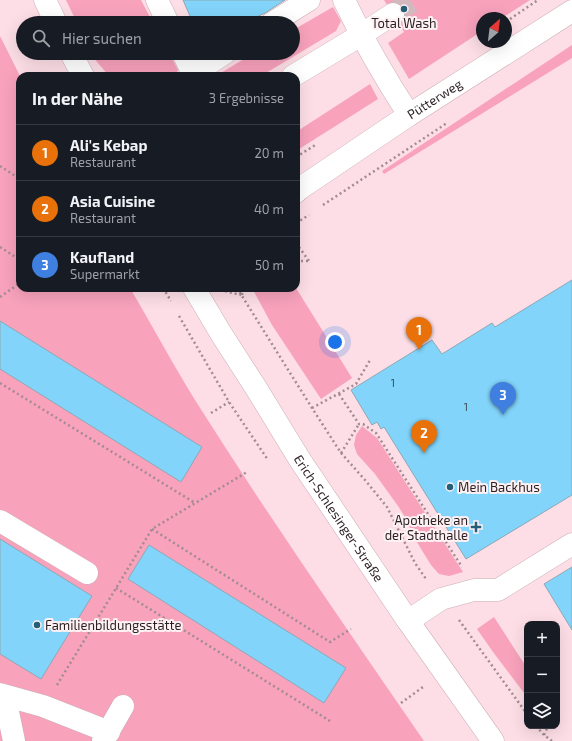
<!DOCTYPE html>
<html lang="de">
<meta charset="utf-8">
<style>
body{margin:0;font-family:"Exo 2",sans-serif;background:#20242c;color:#f1f3f6}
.controls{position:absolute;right:12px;bottom:12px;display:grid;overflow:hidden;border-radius:8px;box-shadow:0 4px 16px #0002}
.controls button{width:36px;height:36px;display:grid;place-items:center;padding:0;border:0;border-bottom:1px solid #363941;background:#171b24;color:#f1f3f6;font:20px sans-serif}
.compass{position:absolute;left:476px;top:12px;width:36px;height:36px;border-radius:50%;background:#171b24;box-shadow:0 4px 16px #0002;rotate:28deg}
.you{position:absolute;left:335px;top:342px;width:14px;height:14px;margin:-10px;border:3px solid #fff;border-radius:50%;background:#1a73e8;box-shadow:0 0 0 6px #1a73e833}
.badge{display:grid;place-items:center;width:26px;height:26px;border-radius:50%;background:#0b8043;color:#fff;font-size:13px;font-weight:700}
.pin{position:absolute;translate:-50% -33px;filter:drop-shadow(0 1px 2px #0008)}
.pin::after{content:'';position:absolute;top:21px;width:14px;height:12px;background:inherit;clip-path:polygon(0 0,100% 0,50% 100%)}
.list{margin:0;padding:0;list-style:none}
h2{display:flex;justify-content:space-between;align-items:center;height:52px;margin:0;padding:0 16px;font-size:17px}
h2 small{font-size:13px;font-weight:400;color:#9ea1a6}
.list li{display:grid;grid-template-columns:26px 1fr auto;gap:12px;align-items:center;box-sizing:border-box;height:56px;padding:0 16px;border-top:1px solid #363941}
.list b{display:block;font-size:15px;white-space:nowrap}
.list p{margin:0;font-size:13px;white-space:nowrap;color:#9ea1a6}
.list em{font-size:13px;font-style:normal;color:#9ea1a6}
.icon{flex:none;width:22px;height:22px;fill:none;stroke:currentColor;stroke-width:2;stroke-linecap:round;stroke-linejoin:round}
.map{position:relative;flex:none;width:572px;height:741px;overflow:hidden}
.search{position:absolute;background:#171b24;box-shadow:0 4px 16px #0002;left:16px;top:16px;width:284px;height:44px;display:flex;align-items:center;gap:10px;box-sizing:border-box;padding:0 14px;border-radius:22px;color:#9ea1a6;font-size:15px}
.panel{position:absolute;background:#171b24;box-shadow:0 4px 16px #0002;left:16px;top:72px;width:284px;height:220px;border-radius:12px}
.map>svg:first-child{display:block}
.green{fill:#f8a2bc}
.building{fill:#82d4fa;stroke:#8da8b6}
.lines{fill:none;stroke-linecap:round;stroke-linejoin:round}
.minor-tunnel{stroke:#d3b8bf;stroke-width:22;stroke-dasharray:22 11;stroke-linecap:butt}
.minor-casing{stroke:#ccaeb6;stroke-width:23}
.path{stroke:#a28b91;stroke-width:2.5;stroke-dasharray:2 3;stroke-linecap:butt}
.minor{stroke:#fff;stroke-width:22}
.poi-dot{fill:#245e77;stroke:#fef1f4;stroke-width:1.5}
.labels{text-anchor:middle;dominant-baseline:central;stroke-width:4;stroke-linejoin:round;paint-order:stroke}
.number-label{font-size:11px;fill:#404c58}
.poi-label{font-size:13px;fill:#2a1f22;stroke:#fef1f4;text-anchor:start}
.street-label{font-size:13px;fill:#2a1f22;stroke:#fef1f4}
</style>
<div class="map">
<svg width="572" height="741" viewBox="0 0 572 741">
<rect width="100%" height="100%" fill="#fddee6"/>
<g class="green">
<path d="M66,0H141L153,23H77Z"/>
<path d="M384,0H530L502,18H482V31L409,79L388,43L404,32Z"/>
<path d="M333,7L341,21L336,31L261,76H220L219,74L254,53H293V30Z"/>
<path d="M0,36L20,76V288H130C152,325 172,363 195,400C268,516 347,629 424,741H0Z"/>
<path d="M572,45V58L384,174L382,171Z"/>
<path d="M91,53H169L178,70L175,76H109L92,56Z"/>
<path d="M370,84L378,99L296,151V132Z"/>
<path d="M252,288H296L352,378L321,399L272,325Z"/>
<path d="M362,426L377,438L463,572L449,576L439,574L431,565L415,539L405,517L398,506L375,474L357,454L354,445L356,435Z"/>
<path d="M494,617L527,668V697L493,652L477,629Z"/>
</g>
<g class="building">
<path d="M183,0H285L265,13L243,23H193Z"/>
<path d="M572,280V495L466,559L384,427L381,429L377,422L372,425L351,390L432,340L442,354L492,323L495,327Z"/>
<path d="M0,321L202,447L181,482L0,369Z"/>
<path d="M0,539L92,596L41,679L0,654Z"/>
<path d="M149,545L346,668L324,703L128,579Z"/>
<path d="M572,567V630L544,584Z"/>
</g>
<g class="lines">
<path class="minor-tunnel" d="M393,14L414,0"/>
<g class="minor-casing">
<g id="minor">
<path d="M45,0L56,23"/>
<path d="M157,0L168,23"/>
<path d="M344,0C363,40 385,78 409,115"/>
<path d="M272,23L309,0"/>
<path d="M71,53L83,76"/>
<path d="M183,53L193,74L196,76"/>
<path d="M190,76L225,53"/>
<path d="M293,76L361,35L393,14"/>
<path id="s1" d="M296,192L299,189L409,115L572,11"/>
<path id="s2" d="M194,288L220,332L256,388L300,460L408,621L493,741"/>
<path d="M0,521L87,573"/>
<path d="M408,621L441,599L474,590H498L572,544"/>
<path d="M0,694L43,706L109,732"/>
<path d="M0,703L8,712L14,741"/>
<path d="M103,741L123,706"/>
</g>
</g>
<g class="path">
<path d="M510,19L538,0"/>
<path d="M296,157L317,144"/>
<path d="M0,166L20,179"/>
<path d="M323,205L447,123"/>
<path d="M296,223L309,215"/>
<path d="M296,243L309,261"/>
<path d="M0,247L20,260"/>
<path d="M296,261H308"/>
<path d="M163,288L171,301"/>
<path d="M237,288L312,408L341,453L365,480L387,507L415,563L426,579"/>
<path d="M225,291L241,295"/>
<path d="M242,295L243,288"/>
<path d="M0,297L20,283"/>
<path d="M179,316L229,402L268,460"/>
<path d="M0,383L195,503"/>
<path d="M339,394L359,424H363L376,433L462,567"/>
<path d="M312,408L356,384L370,360"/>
<path d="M211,413L229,402"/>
<path d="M341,453L359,424"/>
<path d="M152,529L330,642L351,629"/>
<path d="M116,588L330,721"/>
<path d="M459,620L527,714"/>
<path d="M57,685L152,529L247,472"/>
<path d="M401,703L423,687"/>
<path d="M536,726L544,735L552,741"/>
<path d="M544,735L548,726"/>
</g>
<use href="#minor" class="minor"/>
</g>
<g class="poi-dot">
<circle cx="404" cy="9" r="4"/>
<circle cx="450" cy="487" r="4"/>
<path d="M474 521h4v4h4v4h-4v4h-4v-4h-4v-4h4z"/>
<circle cx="37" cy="625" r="4"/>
</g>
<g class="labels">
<g class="number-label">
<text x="393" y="382">1</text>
<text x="466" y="406">1</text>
</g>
<g class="poi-label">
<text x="404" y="23" text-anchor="middle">Total Wash</text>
<text x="458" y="487">Mein Backhus</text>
<text x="468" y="520" text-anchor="end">Apotheke an<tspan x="468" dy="15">der Stadthalle</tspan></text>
<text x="45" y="625">Familienbildungsstätte</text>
</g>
<g class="street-label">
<text stroke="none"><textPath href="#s1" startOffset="167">Pütterweg</textPath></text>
<text stroke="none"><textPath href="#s2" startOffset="272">Erich-Schlesinger-Straße</textPath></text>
</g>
</g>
</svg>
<div class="controls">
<button>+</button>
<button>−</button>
<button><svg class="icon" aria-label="layers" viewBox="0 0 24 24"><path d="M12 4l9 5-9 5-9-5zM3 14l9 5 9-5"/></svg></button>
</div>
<svg class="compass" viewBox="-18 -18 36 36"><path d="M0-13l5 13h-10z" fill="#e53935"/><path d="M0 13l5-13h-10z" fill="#9ea1a6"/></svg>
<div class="you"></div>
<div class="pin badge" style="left:419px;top:350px;background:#e8710a">1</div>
<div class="pin badge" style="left:424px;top:453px;background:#e8710a">2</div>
<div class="pin badge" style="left:503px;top:415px;background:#3f7fe0">3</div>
<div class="search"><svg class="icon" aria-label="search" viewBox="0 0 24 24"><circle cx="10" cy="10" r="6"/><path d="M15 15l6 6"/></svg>Hier suchen</div>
<section class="panel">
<h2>In der Nähe<small>3 Ergebnisse</small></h2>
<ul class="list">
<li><span class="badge" style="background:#e8710a">1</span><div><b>Ali's Kebap</b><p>Restaurant</p></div><em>20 m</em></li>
<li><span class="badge" style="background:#e8710a">2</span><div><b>Asia Cuisine</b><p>Restaurant</p></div><em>40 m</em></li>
<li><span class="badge" style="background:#3f7fe0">3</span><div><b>Kaufland</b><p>Supermarkt</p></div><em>50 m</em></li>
</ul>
</section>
</div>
